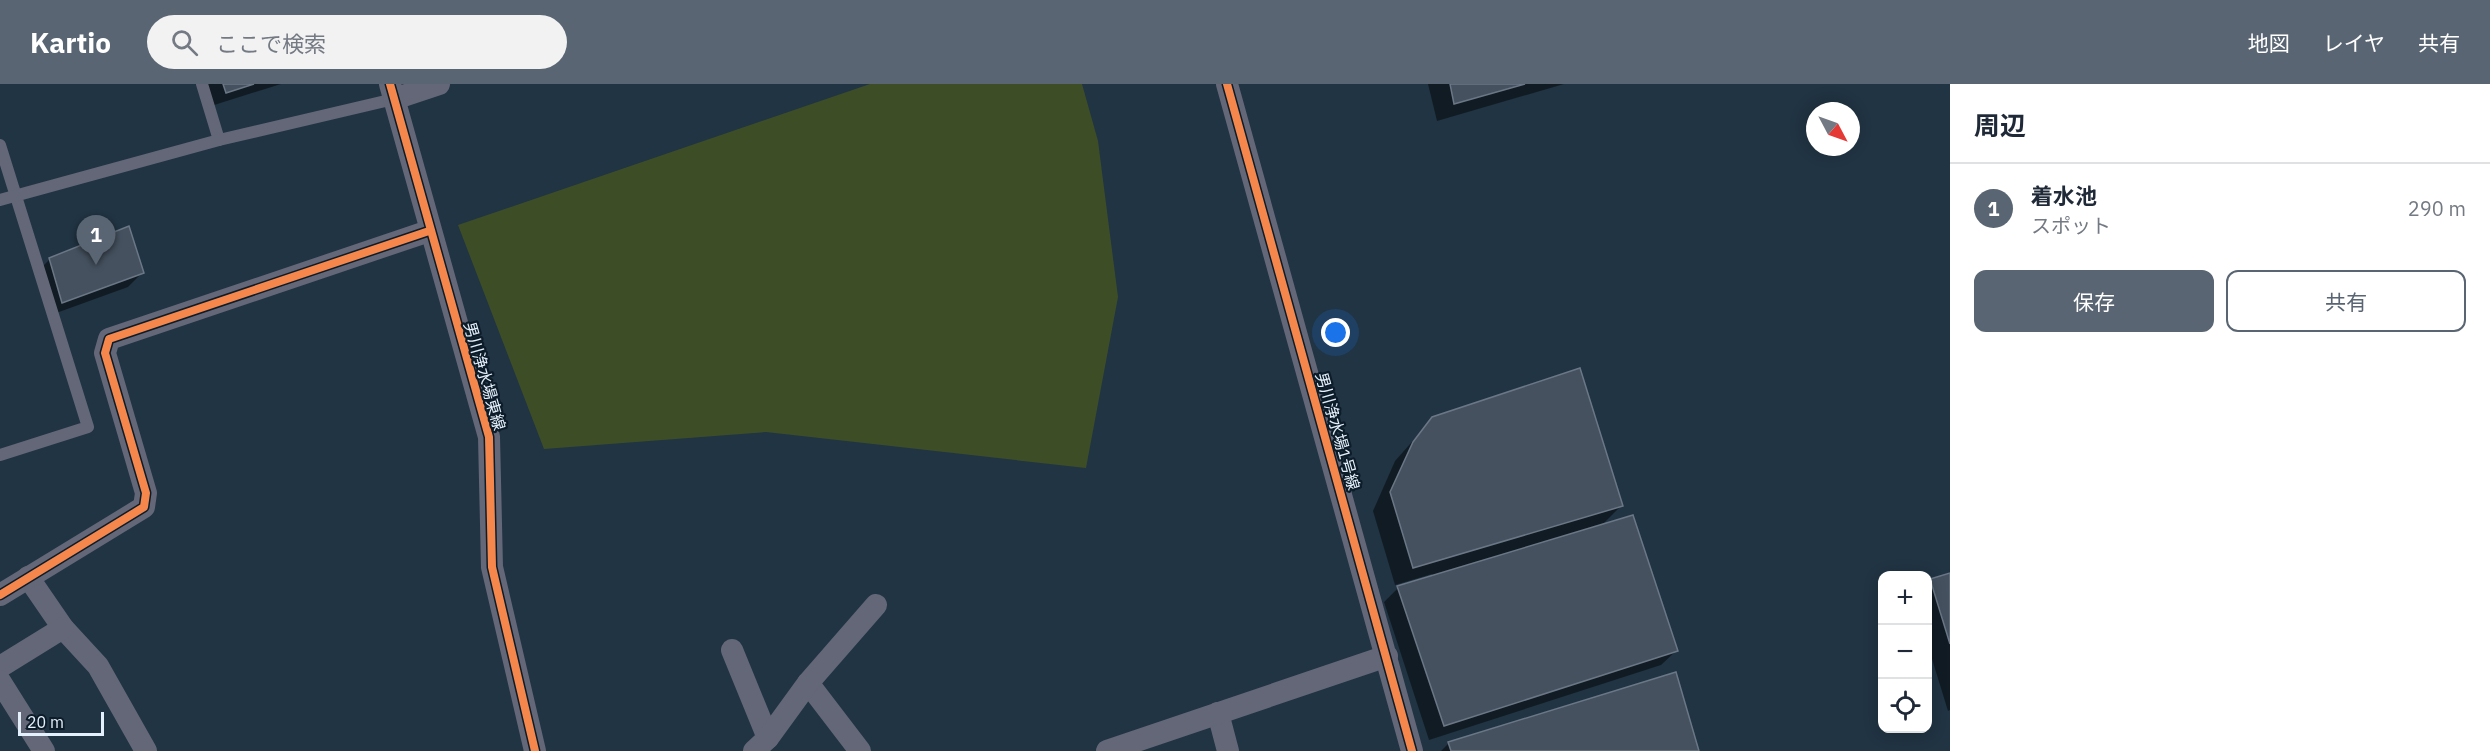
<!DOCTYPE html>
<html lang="ja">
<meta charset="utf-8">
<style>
body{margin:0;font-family:"IBM Plex Sans","Noto Sans JP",sans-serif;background:#f2f2f3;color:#1f2937}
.controls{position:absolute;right:18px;bottom:18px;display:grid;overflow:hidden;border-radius:12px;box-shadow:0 3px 15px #0003}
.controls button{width:54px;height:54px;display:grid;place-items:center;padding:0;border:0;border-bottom:2px solid #e0e1e3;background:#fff;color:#1f2937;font:30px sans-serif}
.compass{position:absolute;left:1806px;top:18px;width:54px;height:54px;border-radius:50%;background:#fff;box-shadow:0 3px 15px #0003;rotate:131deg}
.scale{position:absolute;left:18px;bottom:15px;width:86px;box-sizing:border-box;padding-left:6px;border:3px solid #e4f0fb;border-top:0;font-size:16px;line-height:21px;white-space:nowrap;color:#e4f0fb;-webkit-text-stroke:4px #0d1c29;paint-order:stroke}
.you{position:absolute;left:1336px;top:249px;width:21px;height:21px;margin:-15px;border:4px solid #fff;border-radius:50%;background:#1a73e8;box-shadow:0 0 0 9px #1a73e833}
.badge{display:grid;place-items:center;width:39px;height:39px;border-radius:50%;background:#596572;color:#fff;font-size:20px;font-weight:700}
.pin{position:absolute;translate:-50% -50px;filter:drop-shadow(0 2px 3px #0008)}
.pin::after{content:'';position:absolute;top:32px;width:21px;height:18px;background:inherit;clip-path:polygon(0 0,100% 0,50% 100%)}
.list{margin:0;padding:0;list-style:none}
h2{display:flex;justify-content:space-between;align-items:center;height:78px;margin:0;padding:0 24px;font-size:26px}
h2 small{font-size:20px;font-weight:400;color:#747a83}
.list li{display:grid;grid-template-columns:39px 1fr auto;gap:18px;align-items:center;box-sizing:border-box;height:90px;padding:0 24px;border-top:2px solid #e0e1e3}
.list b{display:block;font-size:22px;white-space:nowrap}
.list p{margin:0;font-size:20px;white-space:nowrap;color:#747a83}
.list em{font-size:20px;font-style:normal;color:#747a83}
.actions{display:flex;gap:12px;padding:18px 24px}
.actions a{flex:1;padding:14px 0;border:2px solid #596572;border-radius:12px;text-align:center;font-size:21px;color:#596572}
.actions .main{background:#596572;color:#fff}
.icon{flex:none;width:33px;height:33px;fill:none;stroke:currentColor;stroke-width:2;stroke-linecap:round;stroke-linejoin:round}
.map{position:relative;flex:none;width:1950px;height:667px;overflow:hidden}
header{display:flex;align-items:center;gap:36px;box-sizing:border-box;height:84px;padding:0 30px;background:#596572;color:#fff}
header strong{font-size:28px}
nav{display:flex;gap:33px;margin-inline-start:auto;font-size:21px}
.search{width:420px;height:54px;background:#f2f2f3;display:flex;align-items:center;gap:15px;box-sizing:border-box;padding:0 21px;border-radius:33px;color:#747a83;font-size:22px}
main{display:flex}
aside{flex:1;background:#fff}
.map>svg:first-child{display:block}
.green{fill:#3d4e27}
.shadow{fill:#0007}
.building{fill:#45515f;stroke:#6b7786;stroke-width:1.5}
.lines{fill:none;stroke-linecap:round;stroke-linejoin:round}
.service{stroke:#646777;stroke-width:12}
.minor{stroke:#646777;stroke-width:22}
.cycleway-casing{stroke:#0d1c29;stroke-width:11}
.cycleway{stroke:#f5874c;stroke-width:8}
.labels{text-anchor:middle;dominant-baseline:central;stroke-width:4.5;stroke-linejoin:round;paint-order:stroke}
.street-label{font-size:16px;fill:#e4f0fb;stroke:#0d1c29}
</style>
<header>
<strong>Kartio</strong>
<div class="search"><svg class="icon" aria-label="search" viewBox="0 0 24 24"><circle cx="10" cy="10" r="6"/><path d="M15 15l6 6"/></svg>ここで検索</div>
<nav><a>地図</a><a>レイヤ</a><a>共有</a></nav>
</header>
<main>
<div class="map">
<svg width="1950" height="667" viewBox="0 0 1950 667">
<rect width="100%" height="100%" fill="#213443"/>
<path class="green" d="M870,0H1082L1098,57L1118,213L1086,384L766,348L544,365L458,141Z"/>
<g class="shadow">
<path d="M205,0H281L211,22Z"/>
<path d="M1428,0H1564L1437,37Z"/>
<path d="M50,175L142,189L128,203L48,232L35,190Z"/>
<path d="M1433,334L1621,422L1601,442L1676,567L1661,581L1429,656L1384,518L1398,504L1433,493L1432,490L1395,501L1373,427L1395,377Z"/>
<path d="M1950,491V626L1948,627L1928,562V500Z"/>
<path d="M1449,659L1697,667H1441Z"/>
</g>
<g class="building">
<path d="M223,0H254L226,9Z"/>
<path d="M1450,0H1525L1454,20Z"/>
<path d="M129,142L144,189L62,219L49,174Z"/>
<path d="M1580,284L1623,422L1413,484L1390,408L1413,358L1432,333Z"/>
<path d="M1633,431L1678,567L1444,642L1397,502Z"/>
<path d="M1950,489V560L1930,495Z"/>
<path d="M1676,588L1699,667H1451L1448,658Z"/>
</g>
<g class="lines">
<g class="service">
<path d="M202,0L219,56"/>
<path d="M0,61L88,343L0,371"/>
<path d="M0,116L219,56L394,15"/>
</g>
<g class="minor">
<path d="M390,0L489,353L492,483L535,667"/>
<path d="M1227,0L1412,667"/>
<path d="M394,15L439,0"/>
<path d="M28,493L63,544L98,582L146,667"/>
<path d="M0,511L144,423L146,409L105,269L109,255L429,147"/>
<path d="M732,566L768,654"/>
<path d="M0,583L63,544"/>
<path d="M0,597L44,667"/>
<path d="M808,599L860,667"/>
<path d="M1218,629L1228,667"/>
<path d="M754,667L768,654L808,599L876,521"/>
<path d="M1107,667L1387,572"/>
</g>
<g class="cycleway-casing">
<g id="cycleway">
<path d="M390,0L489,353L492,483L535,667"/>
<path d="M1227,0L1412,667"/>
<path d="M0,511L144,423L146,409L105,269L109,255L429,147"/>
</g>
</g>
<use href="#cycleway" class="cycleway"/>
</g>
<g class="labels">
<g class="street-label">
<text transform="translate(485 292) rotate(74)">男川浄水場東線</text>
<text transform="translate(1338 347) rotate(74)">男川浄水場1号線</text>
</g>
</g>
</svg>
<div class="controls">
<button>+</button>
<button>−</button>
<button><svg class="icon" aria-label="locate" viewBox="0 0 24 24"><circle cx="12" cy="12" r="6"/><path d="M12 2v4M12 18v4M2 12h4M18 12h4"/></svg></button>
</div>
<svg class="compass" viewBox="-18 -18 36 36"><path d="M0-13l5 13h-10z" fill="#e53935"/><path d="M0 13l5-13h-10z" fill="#747a83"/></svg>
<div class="scale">20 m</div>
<div class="you"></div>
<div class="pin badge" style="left:96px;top:181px">1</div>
</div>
<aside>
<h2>周辺<small></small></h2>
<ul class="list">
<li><span class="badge">1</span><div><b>着水池</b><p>スポット</p></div><em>290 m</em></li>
</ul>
<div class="actions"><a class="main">保存</a><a>共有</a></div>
</aside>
</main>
